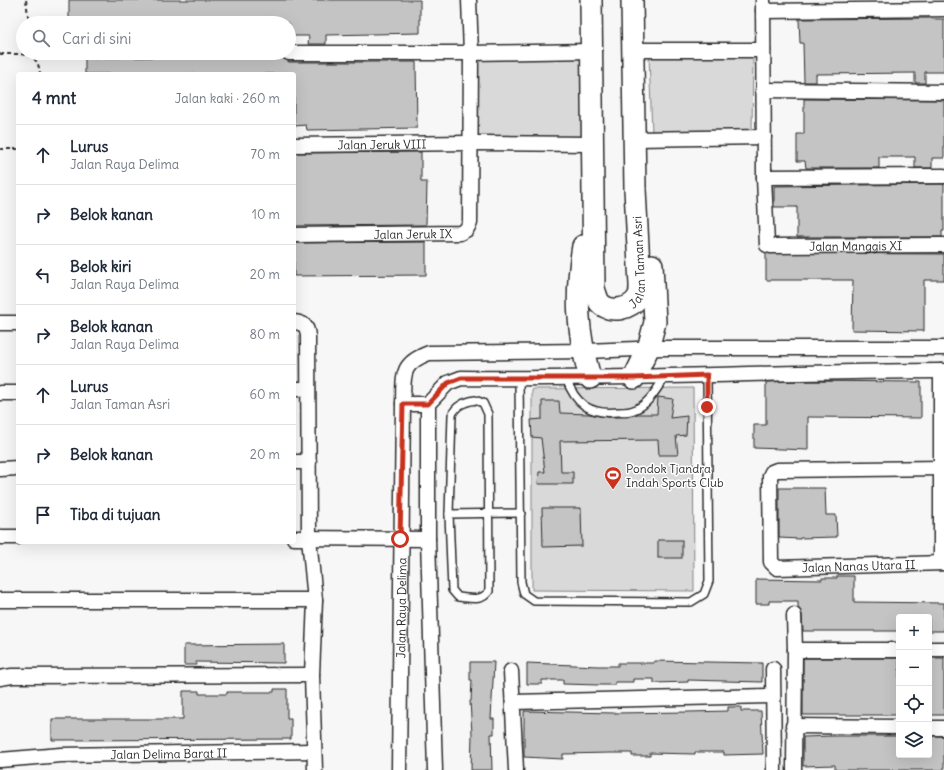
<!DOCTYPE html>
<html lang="id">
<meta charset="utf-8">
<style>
body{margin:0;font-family:Delius,sans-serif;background:#f2f2f3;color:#1f2937}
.controls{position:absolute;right:12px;bottom:12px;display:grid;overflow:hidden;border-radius:4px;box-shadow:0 4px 16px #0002}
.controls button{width:36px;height:36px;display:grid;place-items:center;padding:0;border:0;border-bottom:1px solid #e0e1e3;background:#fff;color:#1f2937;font:20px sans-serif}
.stop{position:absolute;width:12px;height:12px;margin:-9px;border:3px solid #c8321e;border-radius:50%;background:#fff}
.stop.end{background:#c8321e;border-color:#fff;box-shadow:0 1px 4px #0008}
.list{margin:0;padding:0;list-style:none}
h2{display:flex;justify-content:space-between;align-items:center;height:52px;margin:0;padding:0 16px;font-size:17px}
h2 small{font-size:13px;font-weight:400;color:#747a83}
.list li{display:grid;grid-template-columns:26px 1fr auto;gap:12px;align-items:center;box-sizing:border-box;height:60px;padding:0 16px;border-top:1px solid #e0e1e3}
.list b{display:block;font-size:15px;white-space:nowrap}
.list p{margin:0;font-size:13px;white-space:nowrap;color:#747a83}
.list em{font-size:13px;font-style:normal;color:#747a83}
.icon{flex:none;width:22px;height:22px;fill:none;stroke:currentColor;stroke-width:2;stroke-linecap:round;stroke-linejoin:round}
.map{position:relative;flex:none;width:944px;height:770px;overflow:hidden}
.search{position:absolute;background:#fff;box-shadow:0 4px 16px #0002;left:16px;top:16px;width:280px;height:44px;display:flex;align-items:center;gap:10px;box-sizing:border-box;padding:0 14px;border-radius:22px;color:#747a83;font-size:15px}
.panel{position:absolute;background:#fff;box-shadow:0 4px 16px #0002;left:16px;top:72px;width:280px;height:472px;border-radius:4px}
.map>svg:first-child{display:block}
.green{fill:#d9d9d9;stroke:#828282}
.building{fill:#c4c4c4;stroke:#2b2b2b}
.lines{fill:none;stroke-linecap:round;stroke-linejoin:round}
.lane-casing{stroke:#2b2b2b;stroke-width:10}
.street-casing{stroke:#2b2b2b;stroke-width:17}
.secondary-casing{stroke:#2b2b2b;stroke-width:24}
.path{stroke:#2b2b2b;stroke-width:2;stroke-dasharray:4 3;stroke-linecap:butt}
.lane{stroke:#fff;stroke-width:7}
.street{stroke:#fff;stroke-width:14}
.secondary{stroke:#fff;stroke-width:21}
.route{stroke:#c8321e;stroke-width:5}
.labels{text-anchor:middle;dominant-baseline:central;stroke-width:3;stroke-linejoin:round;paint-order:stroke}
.street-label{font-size:12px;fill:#2b2b2b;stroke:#fff}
.poi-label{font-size:12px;fill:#2b2b2b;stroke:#fff;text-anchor:start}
</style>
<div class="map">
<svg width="944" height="770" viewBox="0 0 944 770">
<rect width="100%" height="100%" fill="#f7f7f7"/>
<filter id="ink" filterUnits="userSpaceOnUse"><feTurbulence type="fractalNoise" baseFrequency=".025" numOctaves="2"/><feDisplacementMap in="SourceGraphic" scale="8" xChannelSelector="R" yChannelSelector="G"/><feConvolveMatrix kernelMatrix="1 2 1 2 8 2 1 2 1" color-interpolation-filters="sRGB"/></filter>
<g filter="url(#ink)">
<g class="green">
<path d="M753,56L752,132H652L649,57Z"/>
<path d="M586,58V138L475,137L476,60Z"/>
<path d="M693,388L694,591L532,590V389Z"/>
</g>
<g class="building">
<path d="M69,0H420V33L326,35V44H308L309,36H289V23H69Z"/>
<path d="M932,18V19H944V72H925V83H915V73L816,74V82H804L803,43H800L799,19Z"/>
<path d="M269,56H281L289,62H416L417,128L307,130L306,125L294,126V74H85V58Z"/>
<path d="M804,99L944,100V158H932V168H915V157H879V168H806L805,161H797V134H804Z"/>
<path d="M421,152V182H427L426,225L294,226V153Z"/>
<path d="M944,184V231H942V237H797V207H774V186Z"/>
<path d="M426,242V275L294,276V243Z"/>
<path d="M766,253L944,254V280H924V331L852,330L853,280H766Z"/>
<path d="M803,381L921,382V418L808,417V450L754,448V425H766V382Z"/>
<path d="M658,397L673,399L670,418L687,416L686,435L676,436L678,455H659L658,440L560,441L561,472H573V484H538L539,472H545L541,438L532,437L531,420L542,419V401H559L560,413L589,414L608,417H627L637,414H657Z"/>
<path d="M779,488H825L826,515H836L837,537L800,538V539L779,538Z"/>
<path d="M542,508H581L582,546L543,547Z"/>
<rect x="658" y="540" width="24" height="18"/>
<path d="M837,576H854V602L944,603V631H929V617H899V631H803L802,615L798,608V601H769V604H756V579L822,580V578H837Z"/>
<path d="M284,644V663L196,662V665H184V645Z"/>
<rect x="803" y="658" width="96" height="57"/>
<rect x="929" y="658" width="15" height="57"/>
<path d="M654,661L762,663V682L688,680V682L654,683V679H633V682H615V685H599L563,684V680H542V684H527V663L598,666H618V663H654Z"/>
<path d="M470,662H494L491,719H494V734H491L492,770H471L472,734L470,701H471L472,680H470Z"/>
<path d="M274,689H287V718H291V739L52,740V719H183V691H199V694H227V692H274Z"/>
<path d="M728,707H741V711H761L763,754L724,755V752H695V754L650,753V756H632V753H610L563,754V759L524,757V711L614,713L690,712L728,711Z"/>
<path d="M833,736H899V755H929V736H944V770H835V765L803,766V737Z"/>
</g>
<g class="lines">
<g class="lane-casing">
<g id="lane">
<path d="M566,378C575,404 590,415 618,412C623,412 631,412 636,409C650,403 657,388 665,377"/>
<path d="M519,379L521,582L524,594L534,601L691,602L704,594L709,581L707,375"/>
<path d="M475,400L483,403L488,414L489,591C482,602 470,598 458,597L452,590L449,514L452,415C456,405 465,402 475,400Z"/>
<path d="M449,514L521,513"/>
</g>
</g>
<g class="street-casing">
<g id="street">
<path id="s1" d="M763,0L764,177L767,245L771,246L944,245"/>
<path d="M763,11L944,9"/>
<path d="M633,50H763"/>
<path d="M289,53H471L592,51"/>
<path d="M763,90L944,92"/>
<path d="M635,139L764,137"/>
<path id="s2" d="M294,145L470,143L593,144"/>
<path d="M764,177L944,176"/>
<path id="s3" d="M294,235L460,233L466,230L470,223L471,53L469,0"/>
<path d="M294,322C304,323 307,326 308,336L309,538L315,600L312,675L315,770"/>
<path d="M0,323H18"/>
<path d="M294,389H308"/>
<path d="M0,393H18"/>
<path d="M403,404H428"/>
<path d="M294,462H309"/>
<path id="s4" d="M944,468L777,470L772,472L770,476L771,562L777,568L944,563"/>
<path d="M0,469L18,468"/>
<path d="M0,537H18"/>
<path d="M294,538L428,539"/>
<path d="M941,563V371"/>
<path d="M0,600H315"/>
<path d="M929,649H944"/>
<path d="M795,650H899"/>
<path d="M773,669L774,770"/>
<path d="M511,671L516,770"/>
<path d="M0,678L12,676L312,675"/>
<path d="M513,702L773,696"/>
<path d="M793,726L899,727"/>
<path d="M929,728H944"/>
<path id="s5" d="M0,760L61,755L314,751"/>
<path id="s6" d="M399,770L403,404C404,377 399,364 429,353L586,351L662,348H944"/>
<path d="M435,770L428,539V404L448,383L461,378C622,380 783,371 944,371"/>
<path d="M794,770L795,650L794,615"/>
</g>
</g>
<g class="secondary-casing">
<g id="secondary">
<path id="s7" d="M591,0L594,289C596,293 597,300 600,303C610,314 632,309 638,297C640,294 640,288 640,285L635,189L632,0"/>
<path d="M583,246C575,294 577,331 590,378"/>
<path d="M634,378L648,349L655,322L652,265"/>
</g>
</g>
<g class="path">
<path d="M26,0L29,23"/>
<path d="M0,54C19,55 38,49 40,74"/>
<path d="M0,149H18"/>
</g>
<use href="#lane" class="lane"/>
<use href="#street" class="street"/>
<use href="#secondary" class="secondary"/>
</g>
</g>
<g class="lines" filter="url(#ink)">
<path class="route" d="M400,539L403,404H428L448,383L461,378H634L707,375V407"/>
</g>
<defs>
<g id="stadium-pin" transform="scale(0.9)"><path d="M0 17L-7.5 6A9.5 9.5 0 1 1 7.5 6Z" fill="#c8321e" stroke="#fff"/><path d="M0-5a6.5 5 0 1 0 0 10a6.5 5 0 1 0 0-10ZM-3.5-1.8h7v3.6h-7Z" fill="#fff"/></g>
</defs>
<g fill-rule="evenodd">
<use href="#stadium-pin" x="613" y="475"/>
</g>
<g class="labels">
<g class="street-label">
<text stroke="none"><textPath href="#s2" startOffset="88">Jalan Jeruk VIII</textPath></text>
<text stroke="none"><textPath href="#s3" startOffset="119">Jalan Jeruk IX</textPath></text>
<text stroke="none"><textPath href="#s1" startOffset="334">Jalan Manggis XI</textPath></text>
<text stroke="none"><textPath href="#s7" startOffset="383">Jalan Taman Asri</textPath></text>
<text stroke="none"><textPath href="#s4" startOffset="353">Jalan Nanas Utara II</textPath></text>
<text stroke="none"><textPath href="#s6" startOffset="162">Jalan Raya Delima</textPath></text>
<text stroke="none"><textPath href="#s5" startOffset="169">Jalan Delima Barat II</textPath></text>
</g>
<g class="poi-label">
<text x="626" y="468">Pondok Tjandra<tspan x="626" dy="14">Indah Sports Club</tspan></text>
</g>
</g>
</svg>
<div class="controls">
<button>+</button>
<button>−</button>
<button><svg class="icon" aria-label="locate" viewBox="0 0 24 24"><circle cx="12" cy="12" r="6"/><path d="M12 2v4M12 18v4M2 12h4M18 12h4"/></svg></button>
<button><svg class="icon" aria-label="layers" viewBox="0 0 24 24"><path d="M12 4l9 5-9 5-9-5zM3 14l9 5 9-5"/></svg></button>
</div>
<div class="stop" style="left:400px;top:539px"></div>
<div class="stop end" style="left:707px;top:407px"></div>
<div class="search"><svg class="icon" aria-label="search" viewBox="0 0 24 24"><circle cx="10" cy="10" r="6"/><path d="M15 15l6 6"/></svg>Cari di sini</div>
<section class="panel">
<h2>4 mnt<small>Jalan kaki · 260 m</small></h2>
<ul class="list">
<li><svg class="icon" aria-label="ahead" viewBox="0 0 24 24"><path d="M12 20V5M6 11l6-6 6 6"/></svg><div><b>Lurus</b><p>Jalan Raya Delima</p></div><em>70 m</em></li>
<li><svg class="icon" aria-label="right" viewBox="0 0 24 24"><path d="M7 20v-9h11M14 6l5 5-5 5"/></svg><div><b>Belok kanan</b></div><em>10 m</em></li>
<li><svg class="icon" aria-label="left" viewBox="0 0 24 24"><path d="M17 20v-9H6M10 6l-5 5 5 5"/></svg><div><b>Belok kiri</b><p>Jalan Raya Delima</p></div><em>20 m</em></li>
<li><svg class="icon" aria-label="right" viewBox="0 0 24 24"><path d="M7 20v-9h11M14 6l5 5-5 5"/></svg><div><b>Belok kanan</b><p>Jalan Raya Delima</p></div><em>80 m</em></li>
<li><svg class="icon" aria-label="ahead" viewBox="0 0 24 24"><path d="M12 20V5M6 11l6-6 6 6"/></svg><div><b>Lurus</b><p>Jalan Taman Asri</p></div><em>60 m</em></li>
<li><svg class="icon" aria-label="right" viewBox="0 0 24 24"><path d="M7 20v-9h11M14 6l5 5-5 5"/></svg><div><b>Belok kanan</b></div><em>20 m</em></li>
<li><svg class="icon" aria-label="arrive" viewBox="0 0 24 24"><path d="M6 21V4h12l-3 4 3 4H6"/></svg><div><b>Tiba di tujuan</b></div></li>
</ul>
</section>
</div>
